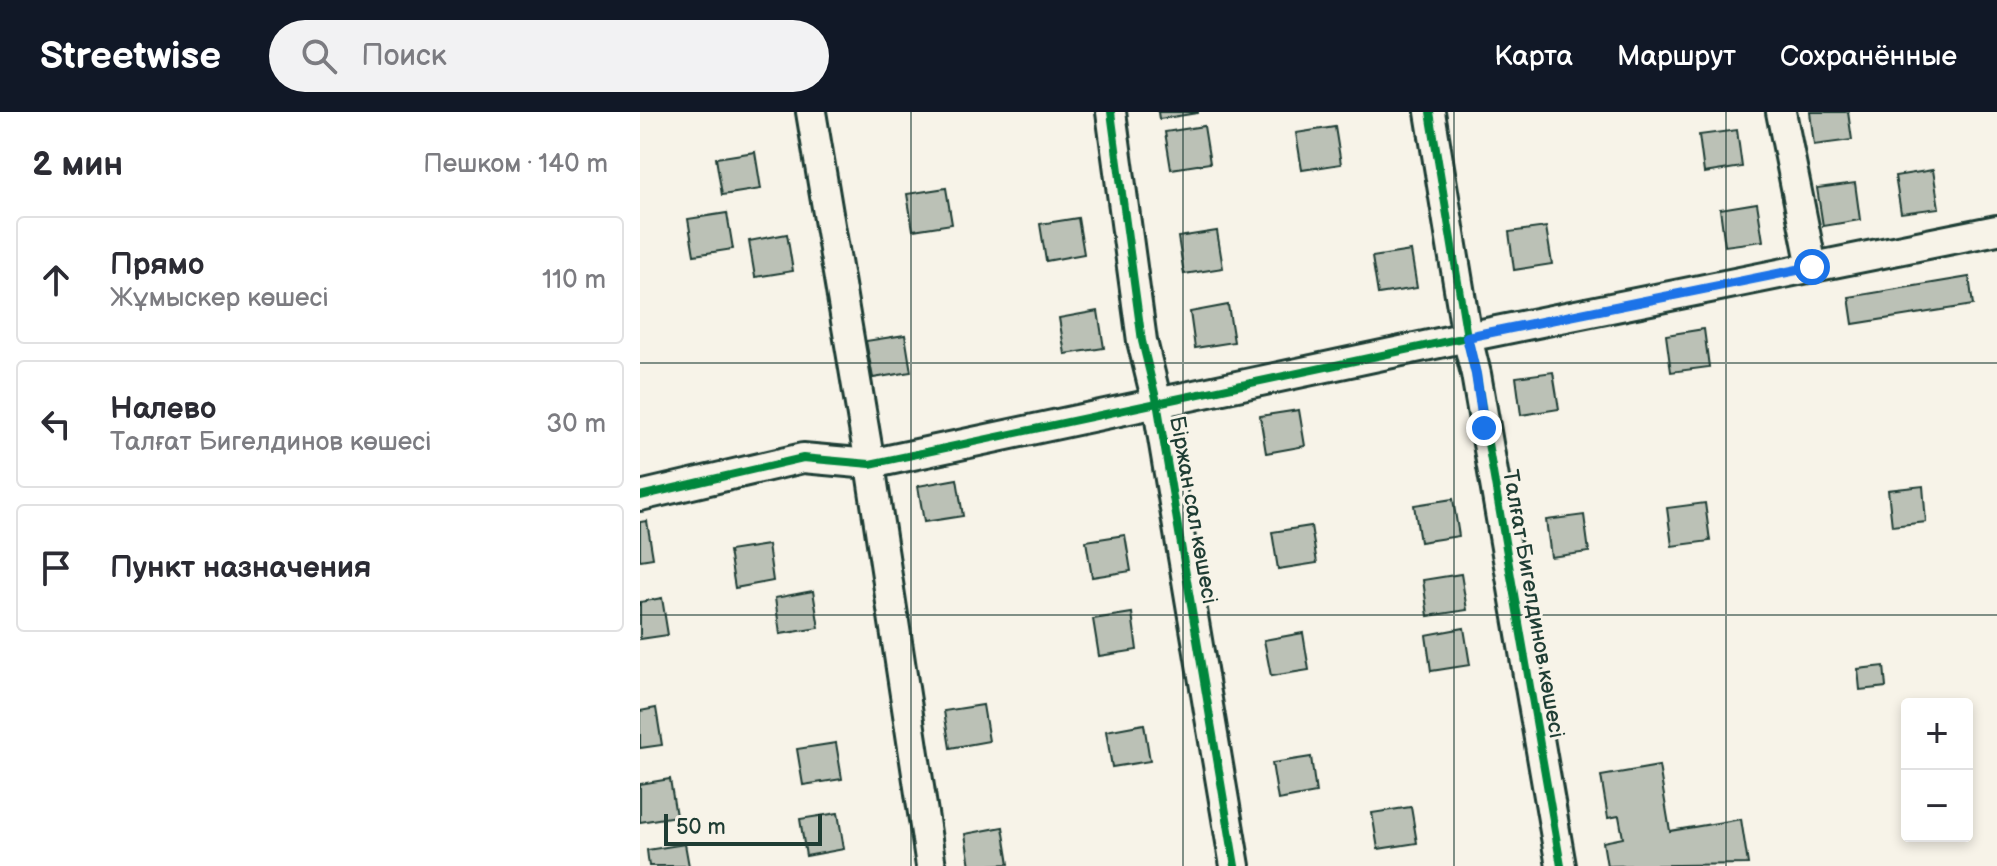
<!DOCTYPE html>
<html lang="ru">
<meta charset="utf-8">
<style>
body{margin:0;font-family:"Balsamiq Sans",sans-serif;background:#f2f2f3;color:#2b2b33}
.controls{position:absolute;right:24px;bottom:24px;display:grid;overflow:hidden;border-radius:8px;box-shadow:0 4px 12px #0003}
.controls button{width:72px;height:72px;display:grid;place-items:center;padding:0;border:0;border-bottom:2px solid #e1e1e2;background:#fff;color:#2b2b33;font:40px sans-serif}
.scale{position:absolute;left:24px;bottom:20px;width:158px;box-sizing:border-box;padding-left:8px;border:4px solid #1f3d34;border-top:0;font-size:22px;line-height:28px;white-space:nowrap;color:#1f3d34;-webkit-text-stroke:6px #f7f3e8;paint-order:stroke}
.stop{position:absolute;width:24px;height:24px;margin:-18px;border:6px solid #1a73e8;border-radius:50%;background:#fff}
.stop.end{background:#1a73e8;border-color:#fff;box-shadow:0 2px 8px #0008}
.list{margin:0;padding:0;list-style:none}
h2{display:flex;justify-content:space-between;align-items:center;height:104px;margin:0;padding:0 32px;font-size:34px}
h2 small{font-size:26px;font-weight:400;color:#7c7c81}
.list li{display:grid;grid-template-columns:52px 1fr auto;gap:24px;align-items:center;box-sizing:border-box;height:128px;margin:0 16px 16px;padding:0 16px;border:2px solid #e1e1e2;border-radius:8px}
.list b{display:block;font-size:30px;white-space:nowrap}
.list p{margin:0;font-size:26px;white-space:nowrap;color:#7c7c81}
.list em{font-size:26px;font-style:normal;color:#7c7c81}
.icon{flex:none;width:44px;height:44px;fill:none;stroke:currentColor;stroke-width:2;stroke-linecap:round;stroke-linejoin:round}
.map{position:relative;flex:none;width:1357px;height:754px;overflow:hidden}
header{display:flex;align-items:center;gap:48px;box-sizing:border-box;height:112px;padding:0 40px;background:#111827;color:#fff}
header strong{font-size:38px}
nav{display:flex;gap:44px;margin-inline-start:auto;font-size:28px}
.search{width:560px;height:72px;background:#f2f2f3;display:flex;align-items:center;gap:20px;box-sizing:border-box;padding:0 28px;border-radius:44px;color:#7c7c81;font-size:30px}
main{display:flex}
aside{flex:1;background:#fff}
.map>svg:first-child{display:block}
.building{fill:#bbc1b6;stroke:#1f3d34;stroke-width:2}
.lines{fill:none;stroke-linecap:round;stroke-linejoin:round}
.minor-casing{stroke:#1f3d34;stroke-width:34}
.minor{stroke:#f7f3e8;stroke-width:28}
.cycleway-casing{stroke:#f7f3e8;stroke-width:13}
.cycleway{stroke:#00873e;stroke-width:8}
.route{stroke:#1a73e8;stroke-width:10}
.grid{fill:none;stroke:#1f3d34;stroke-width:2;stroke-opacity:0.55}
.labels{text-anchor:middle;dominant-baseline:central;stroke-width:6;stroke-linejoin:round;paint-order:stroke}
.street-label{font-size:22px;fill:#1f3d34;stroke:#f7f3e8}
</style>
<header>
<strong>Streetwise</strong>
<div class="search"><svg class="icon" aria-label="search" viewBox="0 0 24 24"><circle cx="10" cy="10" r="6"/><path d="M15 15l6 6"/></svg>Поиск</div>
<nav><a>Карта</a><a>Маршрут</a><a>Сохранённые</a></nav>
</header>
<main>
<aside>
<h2>2 мин<small>Пешком · 140 m</small></h2>
<ul class="list">
<li><svg class="icon" aria-label="ahead" viewBox="0 0 24 24"><path d="M12 20V5M6 11l6-6 6 6"/></svg><div><b>Прямо</b><p>Жұмыскер көшесі</p></div><em>110 m</em></li>
<li><svg class="icon" aria-label="left" viewBox="0 0 24 24"><path d="M17 20v-9H6M10 6l-5 5 5 5"/></svg><div><b>Налево</b><p>Талғат Бигелдинов көшесі</p></div><em>30 m</em></li>
<li><svg class="icon" aria-label="arrive" viewBox="0 0 24 24"><path d="M6 21V4h12l-3 4 3 4H6"/></svg><div><b>Пункт назначения</b></div></li>
</ul>
</aside>
<div class="map">
<svg width="1357" height="754" viewBox="0 0 1357 754">
<rect width="100%" height="100%" fill="#f7f3e8"/>
<filter id="ink" filterUnits="userSpaceOnUse"><feTurbulence type="fractalNoise" baseFrequency=".0125" numOctaves="2"/><feDisplacementMap in="SourceGraphic" scale="16" xChannelSelector="R" yChannelSelector="G"/><feConvolveMatrix kernelMatrix="1 2 1 2 8 2 1 2 1" color-interpolation-filters="sRGB"/></filter>
<g filter="url(#ink)">
<g class="building">
<path d="M518,0H558V1L519,7Z"/>
<path d="M1170,0H1208L1212,28L1174,33Z"/>
<path d="M564,14L570,51L531,57L525,20Z"/>
<path d="M695,15L701,52L662,58L656,21Z"/>
<path d="M1097,18L1102,55L1064,61L1059,23Z"/>
<path d="M115,40L121,77L82,83L76,46Z"/>
<path d="M1293,58L1299,96L1261,101L1255,64Z"/>
<path d="M1215,71L1220,108L1183,114L1177,76Z"/>
<path d="M306,76L312,112L273,118L267,82Z"/>
<path d="M1117,91L1123,129L1085,134L1080,97Z"/>
<path d="M87,101L93,137L54,143L48,107Z"/>
<path d="M438,106L444,142L406,149L400,112Z"/>
<path d="M906,115L912,152L874,158L869,120Z"/>
<path d="M577,119L583,156L544,162L538,125Z"/>
<path d="M147,122L153,159L115,165L109,129Z"/>
<path d="M771,139L777,176L738,182L732,145Z"/>
<path d="M1329,165L1333,193L1213,212L1209,185Z"/>
<path d="M588,193L594,230L555,236L550,200Z"/>
<path d="M458,199L464,236L425,242L419,206Z"/>
<path d="M1064,217L1069,255L1031,260L1026,223Z"/>
<path d="M265,223L271,260L233,266L226,229Z"/>
<path d="M913,260L919,297L881,303L876,265Z"/>
<path d="M659,298L665,334L626,341L620,304Z"/>
<path d="M317,367L323,404L284,410L278,374Z"/>
<path d="M1283,374L1286,410L1252,414L1248,378Z"/>
<path d="M813,387L819,424L780,430L774,393Z"/>
<path d="M1065,391L1070,429L1032,434L1027,396Z"/>
<path d="M944,403L949,440L911,445L906,408Z"/>
<path d="M7,409L13,446L0,448V410Z"/>
<path d="M671,414L677,451L638,457L632,420Z"/>
<path d="M485,423L491,459L452,465L446,429Z"/>
<path d="M128,433L133,469L95,476L89,439Z"/>
<path d="M821,462L827,498L788,504L783,468Z"/>
<path d="M173,479L179,516L140,522L135,486Z"/>
<path d="M22,486L28,523L0,527V490Z"/>
<path d="M492,501L497,538L459,544L453,507Z"/>
<path d="M824,516L830,553L791,559L786,523Z"/>
<path d="M663,521L669,558L631,564L624,528Z"/>
<path d="M1244,554L1246,575L1220,578L1218,557Z"/>
<path d="M343,593L349,629L310,636L304,599Z"/>
<path d="M16,596L22,633L0,636V599Z"/>
<path d="M504,612L510,649L472,655L466,619Z"/>
<path d="M196,631L202,667L163,673L157,637Z"/>
<path d="M671,645L676,681L638,688L632,651Z"/>
<path d="M1019,654L1030,719L1101,707L1108,752L967,754L963,730L983,726L979,704L968,706L961,664Z"/>
<path d="M30,667L36,704L0,710V672Z"/>
<path d="M771,695L777,731L738,737L732,701Z"/>
<path d="M198,701L204,737L166,744L160,707Z"/>
<path d="M363,715L369,752L330,754L325,722Z"/>
<path d="M45,732L49,754H9L7,738Z"/>
</g>
<g class="lines">
<g class="minor-casing">
<g id="minor">
<path d="M171,0L230,352L291,754"/>
<path d="M471,0L502,229L517,290L595,754"/>
<path d="M790,0L827,225L836,262L921,754"/>
<path d="M1141,0L1172,155"/>
<path d="M0,384L163,346L230,352L827,225L1357,118"/>
</g>
</g>
<use href="#minor" class="minor"/>
<g class="cycleway-casing">
<g id="cycleway">
<path d="M471,0L502,229L517,290L595,754"/>
<path d="M790,0L827,225L836,262L921,754"/>
<path d="M0,384L163,346L230,352L827,225"/>
</g>
</g>
<use href="#cycleway" class="cycleway"/>
</g>
</g>
<g class="lines" filter="url(#ink)">
<path class="route" d="M844,316L836,262L827,225L1172,155"/>
</g>
<path class="grid" d="M271,0V754M543,0V754M814,0V754M1086,0V754M0,251H1357M0,503H1357"/>
<g class="labels">
<g class="street-label">
<text transform="translate(553 398) rotate(80)">Біржан сал көшесі</text>
<text transform="translate(893 492) rotate(80)">Талғат Бигелдинов көшесі</text>
</g>
</g>
</svg>
<div class="controls">
<button>+</button>
<button>−</button>
</div>
<div class="scale">50 m</div>
<div class="stop" style="left:1172px;top:155px"></div>
<div class="stop end" style="left:844px;top:316px"></div>
</div>
</main>
